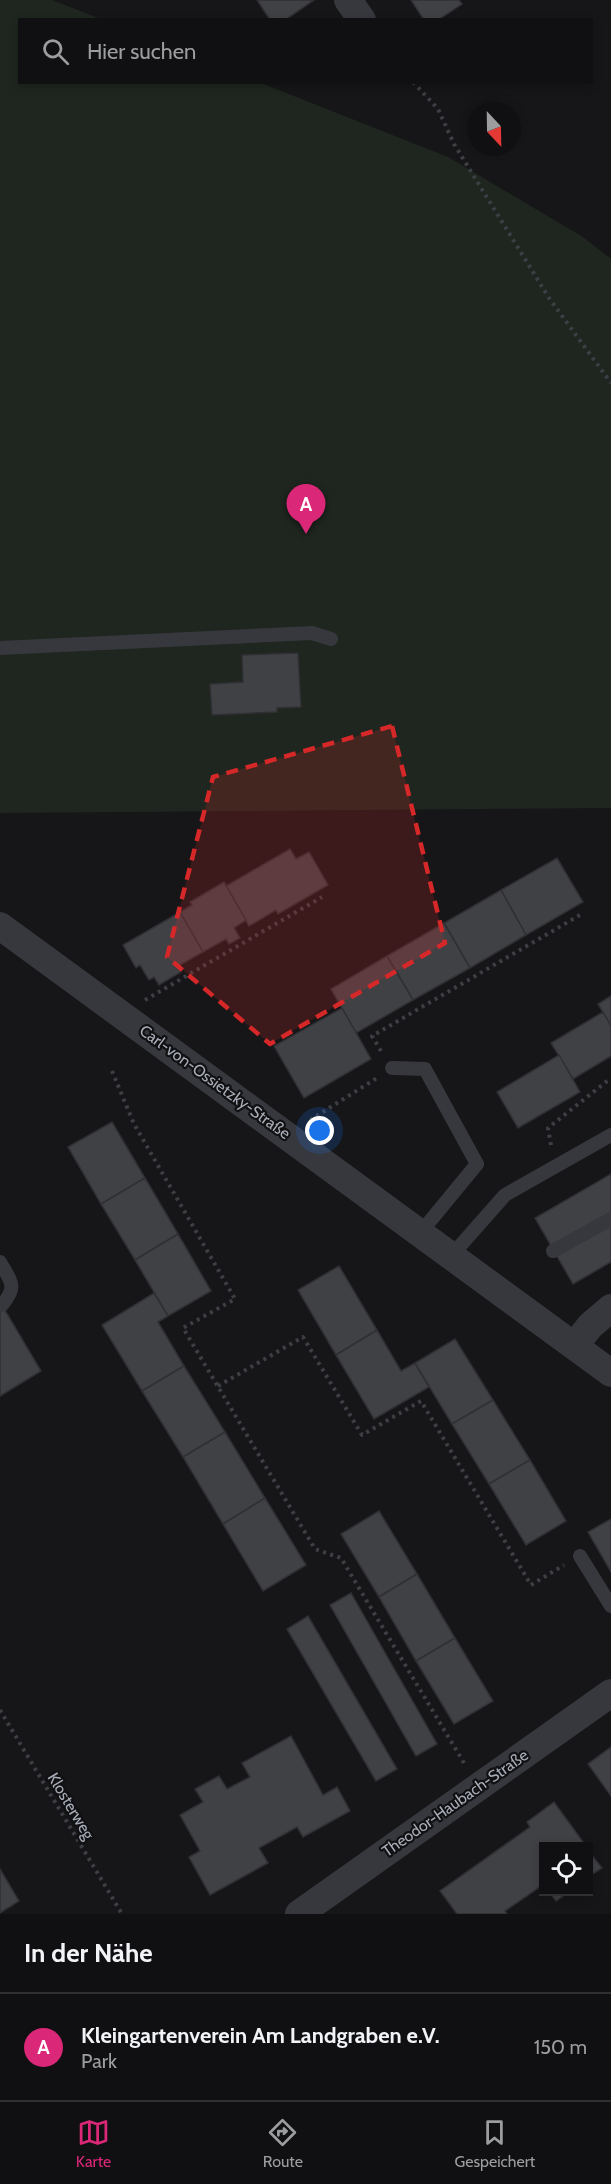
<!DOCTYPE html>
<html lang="de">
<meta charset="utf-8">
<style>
body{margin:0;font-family:Cabin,sans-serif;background:#19191b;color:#f1f3f6}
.controls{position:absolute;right:18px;bottom:18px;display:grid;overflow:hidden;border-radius:0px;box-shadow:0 3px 9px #0003}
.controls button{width:54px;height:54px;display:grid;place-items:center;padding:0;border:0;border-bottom:2px solid #303032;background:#101012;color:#f1f3f6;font:30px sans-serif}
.compass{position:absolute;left:467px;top:102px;width:54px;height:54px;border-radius:50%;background:#101012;box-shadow:0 3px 9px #0003;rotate:158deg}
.you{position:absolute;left:320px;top:1131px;width:21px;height:21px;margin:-15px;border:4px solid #fff;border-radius:50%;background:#1a73e8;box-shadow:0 0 0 9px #1a73e833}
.badge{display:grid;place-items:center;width:39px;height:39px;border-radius:50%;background:#db2777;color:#fff;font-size:20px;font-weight:700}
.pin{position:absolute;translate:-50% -50px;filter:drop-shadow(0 2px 3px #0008)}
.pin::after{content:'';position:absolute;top:32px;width:21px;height:18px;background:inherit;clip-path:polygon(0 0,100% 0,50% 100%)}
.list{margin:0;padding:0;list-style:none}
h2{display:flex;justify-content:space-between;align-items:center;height:78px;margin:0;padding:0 24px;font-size:26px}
h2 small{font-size:20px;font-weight:400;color:#9c9d9f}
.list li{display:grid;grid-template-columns:39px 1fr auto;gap:18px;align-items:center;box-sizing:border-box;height:108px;padding:0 24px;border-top:2px solid #303032}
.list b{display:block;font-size:22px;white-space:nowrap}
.list p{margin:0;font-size:20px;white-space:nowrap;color:#9c9d9f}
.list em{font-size:20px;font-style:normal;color:#9c9d9f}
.icon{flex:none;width:33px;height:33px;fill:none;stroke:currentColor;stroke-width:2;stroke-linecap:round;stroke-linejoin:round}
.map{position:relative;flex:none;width:611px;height:1914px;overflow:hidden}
.search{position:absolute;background:#101012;box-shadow:0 3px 9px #0003;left:18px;right:18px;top:18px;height:66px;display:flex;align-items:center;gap:15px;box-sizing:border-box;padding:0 21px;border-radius:0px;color:#9c9d9f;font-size:22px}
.sheet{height:186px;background:#101012}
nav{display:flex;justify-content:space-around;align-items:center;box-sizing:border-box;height:84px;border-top:2px solid #303032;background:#101012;font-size:16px;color:#9c9d9f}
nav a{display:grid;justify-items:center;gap:3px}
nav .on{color:#db2777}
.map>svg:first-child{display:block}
.green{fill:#1e261f}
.building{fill:#404145;stroke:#303034;stroke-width:1.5}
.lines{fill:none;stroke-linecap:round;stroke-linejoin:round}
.path{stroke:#3d3f44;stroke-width:4;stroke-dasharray:3 4.5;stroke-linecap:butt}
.service{stroke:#37383d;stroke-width:14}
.minor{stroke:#37383d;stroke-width:28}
.marked{fill:#d62828;fill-opacity:0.2;stroke:#d62828;stroke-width:4.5;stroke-dasharray:12 8;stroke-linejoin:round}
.labels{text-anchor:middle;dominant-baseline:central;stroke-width:4.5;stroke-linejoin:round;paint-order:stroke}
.street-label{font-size:16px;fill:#a8adb8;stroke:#111113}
</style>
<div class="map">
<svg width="611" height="1914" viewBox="0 0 611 1914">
<rect width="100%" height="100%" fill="#161618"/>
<path class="green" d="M0,0H52L101,19L20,20V82L261,83L448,157L583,237L611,259V808L0,813Z"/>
<g class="building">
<path d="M257,0H314L285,20H270Z"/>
<path d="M411,0H459L462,4L438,20H424Z"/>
<path d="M298,653L301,707L277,708V712L212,715L210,684L243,682L242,655Z"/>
<path d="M290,849L296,859L309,852L328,885L278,914L276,910L249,926L226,886Z"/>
<path d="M557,858L583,902L526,935L501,890Z"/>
<path d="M224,882L246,920L234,928L240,938L229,944L226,939L203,952L180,912L192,905L190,902Z"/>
<path d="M501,890L526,935L470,968L444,923Z"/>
<path d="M180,912L203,952L178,966L181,972L159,985L154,977L149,980L140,965L136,968L123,945Z"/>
<path d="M444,923L470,968L413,1000L387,956Z"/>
<path d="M387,956L413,1000L356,1033L331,989Z"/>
<path d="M611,996V1026L598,1004Z"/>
<path d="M342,1008L371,1059L304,1098L274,1046Z"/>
<path d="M603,1012L611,1026V1056L573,1079L551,1043Z"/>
<path d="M559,1055L580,1092L518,1128L497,1092Z"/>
<path d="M112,1122L145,1178L101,1204L68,1147Z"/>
<path d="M611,1174V1262L573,1284L535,1218Z"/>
<path d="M145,1178L178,1234L135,1260L101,1204Z"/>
<path d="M178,1234L211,1291L168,1316L135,1260Z"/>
<path d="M339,1266L377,1330L336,1355L298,1290Z"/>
<path d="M154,1293L168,1316L158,1322L184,1366L142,1391L102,1325Z"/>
<path d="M0,1302L41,1371L0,1396Z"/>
<path d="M377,1330L401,1371L415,1363L429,1387L374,1419L336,1355Z"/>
<path d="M455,1339L493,1400L452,1424L415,1363Z"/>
<path d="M184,1366L225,1432L183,1457L142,1391Z"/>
<path d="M493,1400L530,1460L489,1484L452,1424Z"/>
<path d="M225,1432L265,1498L223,1524L183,1457Z"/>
<path d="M530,1460L566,1521L526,1545L489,1484Z"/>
<path d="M265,1498L306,1565L263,1591L223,1524Z"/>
<path d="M379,1511L417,1574L379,1597L341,1534Z"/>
<path d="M611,1519V1572L588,1532Z"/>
<path d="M417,1574L455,1638L416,1661L379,1597Z"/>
<path d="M351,1593L437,1744L416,1756L330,1605Z"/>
<path d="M308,1616L397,1769L376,1781L287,1629Z"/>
<path d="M455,1638L493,1701L454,1724L416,1661Z"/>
<path d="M291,1736L323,1795L337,1787L350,1811L303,1837L297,1827L259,1848L268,1863L210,1895L189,1857L200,1851L180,1815L203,1802L195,1789L219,1776L227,1789L250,1777L242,1763Z"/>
<path d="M611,1747V1796L588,1764Z"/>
<path d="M554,1802L586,1846H544V1884L505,1911L507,1914H457L440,1891L530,1827L527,1822Z"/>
<path d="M588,1850L602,1868L588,1877Z"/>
<path d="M0,1869L19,1901L0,1913Z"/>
<path d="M549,1892H569L556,1901Z"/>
</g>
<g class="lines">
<g class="path">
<path d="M413,82L438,109L454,144L549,298L611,383"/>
<path d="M145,1000L322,897"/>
<path d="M381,1051L372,1036L580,915"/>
<path d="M112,1071L134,1124L235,1299L183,1328L315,1549L341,1558L464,1763"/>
<path d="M310,1120L377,1078"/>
<path d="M551,1145L548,1128L611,1078"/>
<path d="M218,1386L303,1337L362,1435L421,1401L531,1585L564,1565"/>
<path d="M0,1710L122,1914"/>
</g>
<g class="service">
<path d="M0,648L312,633L331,639"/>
<path d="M392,1068L425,1069L477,1164L421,1232"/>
<path d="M553,1251L611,1219"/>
<path d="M452,1255L505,1195L611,1135"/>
<path d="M0,1262C11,1282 18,1286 2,1305"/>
<path d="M580,1556L611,1606"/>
</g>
<g class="minor">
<path d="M348,0L362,20"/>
<path d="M0,926L611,1373"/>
<path d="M575,1345L590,1326L611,1308"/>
<path d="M299,1914L611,1693"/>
</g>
</g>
<path class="marked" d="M392,726L445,943L270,1044L167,957L213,777Z"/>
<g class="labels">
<g class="street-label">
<text transform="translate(215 1082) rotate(36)">Carl-von-Ossietzky-Straße</text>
<text transform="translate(455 1803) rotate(-35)">Theodor-Haubach-Straße</text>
<text transform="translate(71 1806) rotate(59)">Klosterweg</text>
</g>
</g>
</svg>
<div class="controls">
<button><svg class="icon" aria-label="locate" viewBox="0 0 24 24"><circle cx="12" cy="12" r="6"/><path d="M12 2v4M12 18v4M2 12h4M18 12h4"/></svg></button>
</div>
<svg class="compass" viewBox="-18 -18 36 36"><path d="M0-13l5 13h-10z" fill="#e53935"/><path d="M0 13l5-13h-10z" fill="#9c9d9f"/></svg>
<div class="you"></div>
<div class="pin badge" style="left:306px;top:534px">A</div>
<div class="search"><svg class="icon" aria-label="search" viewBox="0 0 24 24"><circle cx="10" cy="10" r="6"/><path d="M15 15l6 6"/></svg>Hier suchen</div>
</div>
<section class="sheet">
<h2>In der Nähe<small></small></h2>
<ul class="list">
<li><span class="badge">A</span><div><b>Kleingartenverein Am Landgraben e.V.</b><p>Park</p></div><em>150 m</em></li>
</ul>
</section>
<nav>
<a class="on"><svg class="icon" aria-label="map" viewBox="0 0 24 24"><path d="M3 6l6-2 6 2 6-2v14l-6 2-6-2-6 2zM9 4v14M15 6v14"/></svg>Karte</a>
<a><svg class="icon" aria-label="directions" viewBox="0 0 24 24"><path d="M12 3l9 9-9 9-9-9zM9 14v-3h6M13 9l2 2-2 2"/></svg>Route</a>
<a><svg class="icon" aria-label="saved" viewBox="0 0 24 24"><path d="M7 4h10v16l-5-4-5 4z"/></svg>Gespeichert</a>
</nav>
